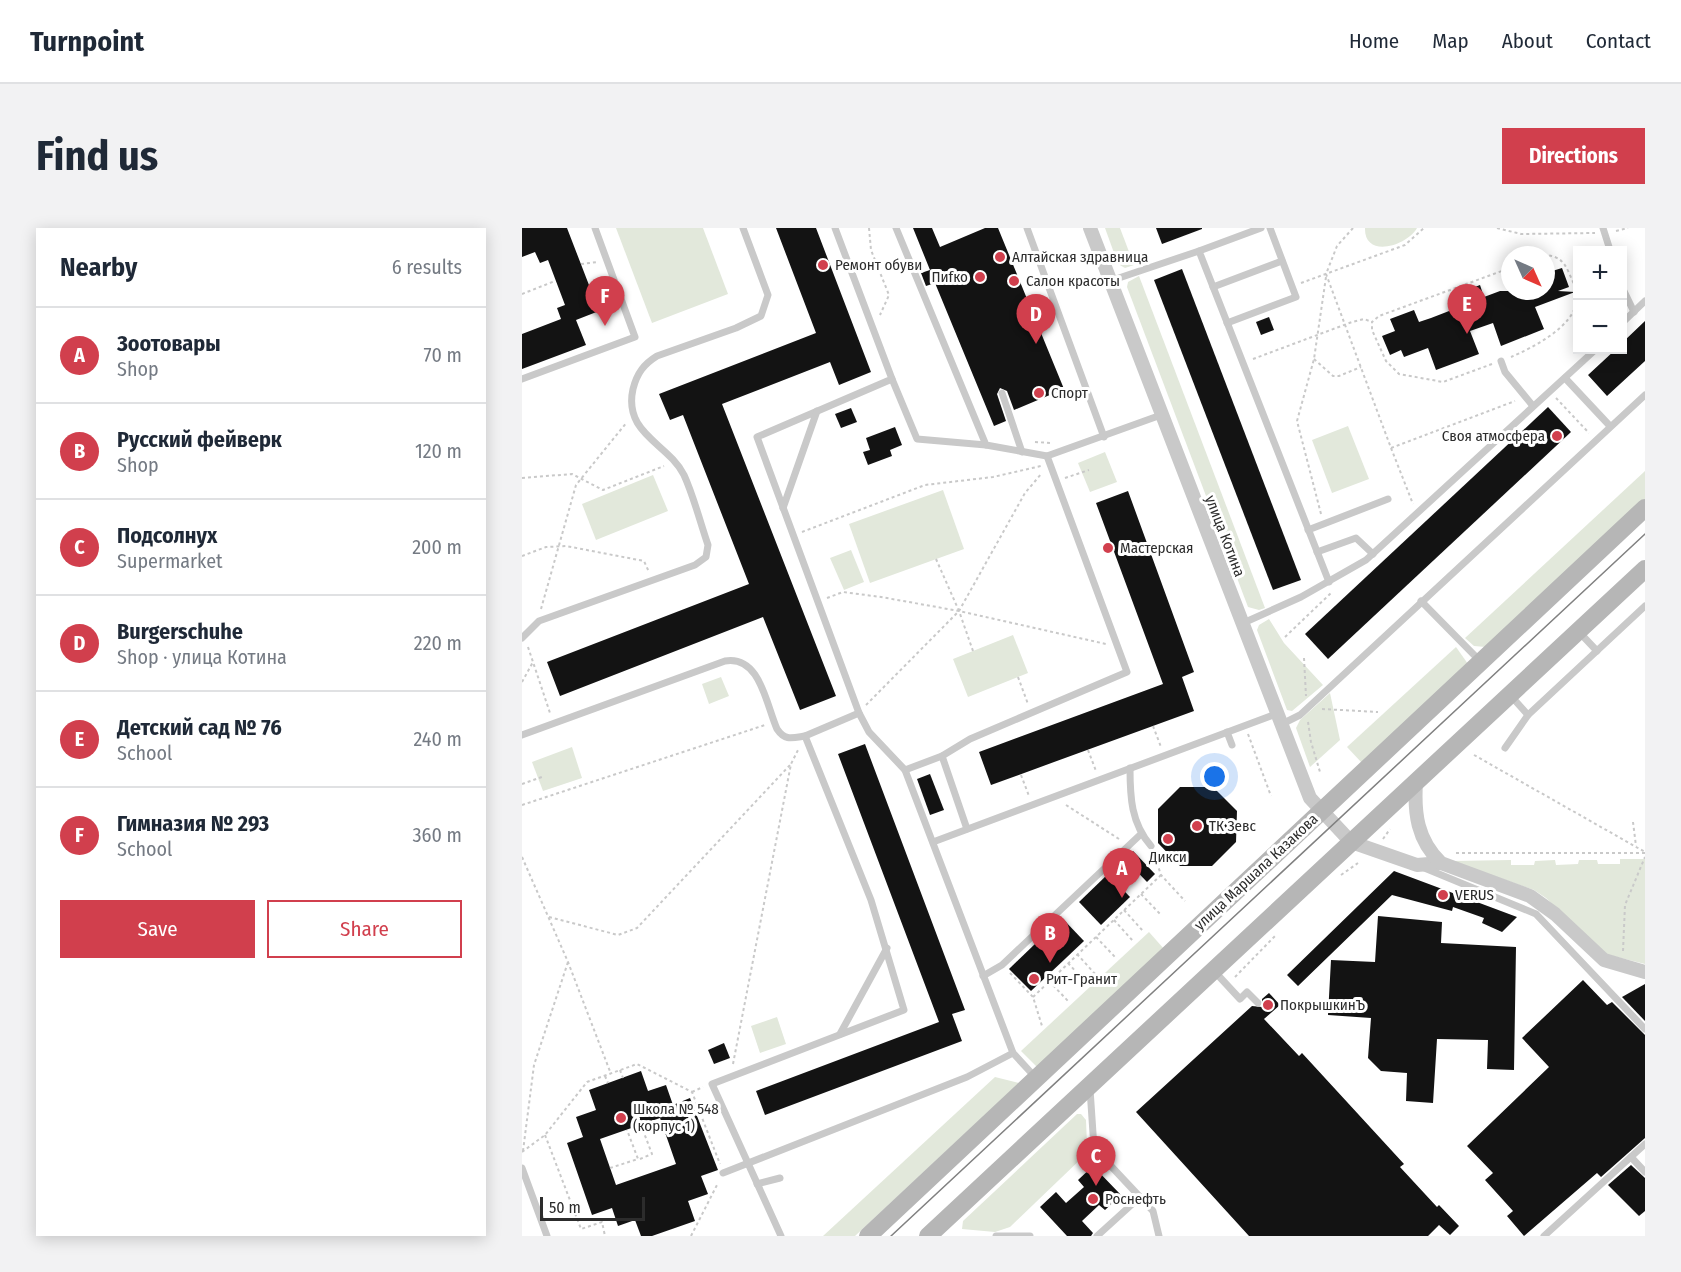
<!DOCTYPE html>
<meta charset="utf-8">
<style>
body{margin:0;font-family:"Fira Sans Condensed",sans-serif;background:#f2f2f3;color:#1f2937}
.controls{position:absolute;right:18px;top:18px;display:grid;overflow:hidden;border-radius:0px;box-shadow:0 3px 15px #0003}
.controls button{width:54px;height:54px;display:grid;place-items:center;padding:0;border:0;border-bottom:2px solid #e0e1e3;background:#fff;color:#1f2937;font:30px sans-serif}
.compass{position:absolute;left:979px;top:18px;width:54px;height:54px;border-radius:50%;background:#fff;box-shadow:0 3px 15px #0003;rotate:135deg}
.scale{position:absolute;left:18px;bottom:15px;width:105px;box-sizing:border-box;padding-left:6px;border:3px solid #2c2c2c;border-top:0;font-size:16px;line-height:21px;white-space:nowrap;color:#2c2c2c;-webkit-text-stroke:4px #fff;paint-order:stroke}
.you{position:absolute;left:693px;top:549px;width:21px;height:21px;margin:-15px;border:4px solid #fff;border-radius:50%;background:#1a73e8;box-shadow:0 0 0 9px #1a73e833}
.badge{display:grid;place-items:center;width:39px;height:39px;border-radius:50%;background:#d13f4d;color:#fff;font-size:20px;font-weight:700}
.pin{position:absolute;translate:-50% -50px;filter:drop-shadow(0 2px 3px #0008)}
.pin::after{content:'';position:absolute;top:32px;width:21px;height:18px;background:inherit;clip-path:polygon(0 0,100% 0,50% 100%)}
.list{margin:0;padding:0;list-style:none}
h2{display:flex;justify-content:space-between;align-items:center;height:78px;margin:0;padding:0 24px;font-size:26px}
h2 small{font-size:20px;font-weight:400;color:#747a83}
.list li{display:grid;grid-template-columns:39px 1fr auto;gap:18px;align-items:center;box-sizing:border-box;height:96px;padding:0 24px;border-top:2px solid #e0e1e3}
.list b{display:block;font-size:22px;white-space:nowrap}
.list p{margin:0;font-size:20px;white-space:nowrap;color:#747a83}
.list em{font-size:20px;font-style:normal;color:#747a83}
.actions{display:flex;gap:12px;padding:18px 24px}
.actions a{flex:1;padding:14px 0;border:2px solid #d13f4d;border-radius:0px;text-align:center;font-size:21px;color:#d13f4d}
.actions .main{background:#d13f4d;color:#fff}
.map{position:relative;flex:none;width:1123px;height:1008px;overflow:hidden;border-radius:0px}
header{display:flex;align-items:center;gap:36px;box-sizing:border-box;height:84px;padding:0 30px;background:#fff;border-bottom:2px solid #e0e1e3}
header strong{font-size:28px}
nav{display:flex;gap:33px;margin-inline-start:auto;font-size:21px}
.intro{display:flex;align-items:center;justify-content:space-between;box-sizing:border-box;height:144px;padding:0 36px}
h1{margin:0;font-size:42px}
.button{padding:15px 27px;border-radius:0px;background:#d13f4d;color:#fff;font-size:21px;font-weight:700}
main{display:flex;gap:36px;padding:0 36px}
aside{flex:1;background:#fff;border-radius:0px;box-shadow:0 3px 15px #0003}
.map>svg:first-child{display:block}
.green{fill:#e2e8db}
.building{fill:#131313;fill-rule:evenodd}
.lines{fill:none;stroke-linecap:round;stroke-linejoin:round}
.path{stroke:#c9c9c9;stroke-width:2;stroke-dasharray:3 3;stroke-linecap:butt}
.lane{stroke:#c9c9c9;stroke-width:7}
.street{stroke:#c9c9c9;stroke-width:14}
.secondary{stroke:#b6b6b6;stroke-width:18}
.tram{stroke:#818181;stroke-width:1.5}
.poi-dot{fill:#d13f4d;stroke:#fff;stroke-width:2}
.labels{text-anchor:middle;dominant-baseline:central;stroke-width:6;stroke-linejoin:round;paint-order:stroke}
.poi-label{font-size:15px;fill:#2c2c2c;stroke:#fff;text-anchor:start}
.street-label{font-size:15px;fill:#2c2c2c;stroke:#fff}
</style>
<header>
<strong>Turnpoint</strong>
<nav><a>Home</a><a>Map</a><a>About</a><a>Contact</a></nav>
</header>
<div class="intro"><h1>Find us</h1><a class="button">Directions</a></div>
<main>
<aside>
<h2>Nearby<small>6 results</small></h2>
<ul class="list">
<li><span class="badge">A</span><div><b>Зоотовары</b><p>Shop</p></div><em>70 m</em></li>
<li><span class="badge">B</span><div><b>Русский фейверк</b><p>Shop</p></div><em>120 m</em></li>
<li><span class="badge">C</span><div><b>Подсолнух</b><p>Supermarket</p></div><em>200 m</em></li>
<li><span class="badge">D</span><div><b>Burgerschuhe</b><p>Shop · улица Котина</p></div><em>220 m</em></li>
<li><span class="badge">E</span><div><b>Детский сад № 76</b><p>School</p></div><em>240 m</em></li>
<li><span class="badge">F</span><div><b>Гимназия № 293</b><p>School</p></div><em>360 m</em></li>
</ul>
<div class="actions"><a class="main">Save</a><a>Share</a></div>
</aside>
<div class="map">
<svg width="1123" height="1008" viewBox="0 0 1123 1008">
<rect width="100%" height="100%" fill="#fff"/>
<g class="green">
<path d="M94,0H181L206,66L130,95Z"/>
<path d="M583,0H598L612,37L603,40L596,36Z"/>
<path d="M843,0H895C885,18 842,31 843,0Z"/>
<path d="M617,48L743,380L737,382L726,379L605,59L606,54Z"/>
<path d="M826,198L847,251L810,265L790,212Z"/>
<path d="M583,224L595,254L568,264L556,235Z"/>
<path d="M1123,243V271L964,419L952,418L943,410Z"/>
<path d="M131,247L146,283L74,312L60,276Z"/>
<path d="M421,262L442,321L348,355L327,296Z"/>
<path d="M329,322L342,354L322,362L308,330Z"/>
<path d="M747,391L762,415L801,457L770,483L765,482L735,402L737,397Z"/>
<path d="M491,407L506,445L446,469L431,431Z"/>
<path d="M934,419L946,436L840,535L825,519Z"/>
<path d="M199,449L207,468L187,476L180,456Z"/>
<path d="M808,465L818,512L788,539L774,500L778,492Z"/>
<path d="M50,519L60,550L21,563L10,534Z"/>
<path d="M1098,631H1123V736L1083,726L1024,670L1012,662L930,633L989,632V637H1012L1013,633L1033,632L1034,637L1056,636L1057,632H1075L1076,636H1098Z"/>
<path d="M627,704L642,721L515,839L499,823Z"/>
<path d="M255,789L264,816L238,825L229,798Z"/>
<path d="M473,849L497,855L333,1008H301Z"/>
<path d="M555,886H559L564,892L565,917L562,928L488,999L473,1004L440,1001L441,993Z"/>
</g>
<g class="building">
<path d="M0,0H45L77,83L54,92L64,117L0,141V106L39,91L35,80L43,77L26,32L18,35L13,24L0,29Z"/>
<path d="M254,0H294L349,144L317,157L308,134L200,176L314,468L278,482L241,389L38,468L25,434L227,356L161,187L148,192L137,166L294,105Z"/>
<path d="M391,0H410L418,19L463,0H476L542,161L492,182L485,163L478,160L475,166L484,193L472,198L413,55L404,58L399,45L408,42Z"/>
<path d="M634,0H680V1L640,16Z"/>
<path d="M1025,38L1027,44L1040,40L1047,59L1036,63L1053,64L1013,79L1022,101L979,118L971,95L948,103L957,126L914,142L906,120L882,129L879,122L868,127L860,108L873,103L868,91L892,82L897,94L909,90L940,78L935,66L958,57L962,69L978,63H1024Z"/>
<path d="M660,41L779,352L751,362L632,52Z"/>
<path d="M747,89L752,102L739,107L734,94Z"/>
<path d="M1123,93V133L1085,168L1066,147L1093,122H1101V114Z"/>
<path d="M1026,179L1049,204L806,431L783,406Z"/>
<path d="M329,180L335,194L319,200L313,186Z"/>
<path d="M373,199L380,217L368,222L370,228L346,237L341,224L348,222L344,210Z"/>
<path d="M606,263L672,444L660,449L672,483L469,557L457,524L641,456L574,275Z"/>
<path d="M343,516L443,782L430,786L440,813L243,887L234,863L417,794L316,526Z"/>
<path d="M408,546L422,582L408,587L395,551Z"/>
<path d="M658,559H691L715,583L714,614L690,638H658L636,615V581Z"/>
<path d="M611,623L633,646L625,654L603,631Z"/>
<path d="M872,643L995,689L980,704L960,695L962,690L931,679L930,683L870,667L776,758L765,747Z"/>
<path d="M586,646L608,669L579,697L557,674Z"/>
<path d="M856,688L920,694L919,715L994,719L992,842L965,841L966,812L915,811L911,875L884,873L885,845L859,843L846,830L849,790L806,787L809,732L853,734Z"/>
<path d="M540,690L562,713L509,763L487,741Z"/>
<path d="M1061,752L1085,777L1090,774L1123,807V910L1079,949L1075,945L1002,1008L985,988L991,983L963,952L971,945L945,918L1027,839L1000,810Z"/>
<path d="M1123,756V793L1100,769Z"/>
<path d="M747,765L758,777L742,791L777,828L780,825L882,936L878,939L915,979L917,977L937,998L928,1007L917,997L906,1008H727L614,884L730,778L740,779V771Z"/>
<path d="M202,815L208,830L192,836L186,822Z"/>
<path d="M119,843L126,863L144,857L151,877L168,870L196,942L179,948L186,966L166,973L173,993L130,1008H119L113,992L96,998L90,980L70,987L45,915L61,909L54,889L74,882L67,862ZM138,890L154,936L94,957L78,911Z"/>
<path d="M1109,937L1123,950V983L1117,988L1086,957Z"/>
<path d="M571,938L599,967L583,982L577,977L560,993L571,1005L569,1008H545L518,979L534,964L544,975L562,959L556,952Z"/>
</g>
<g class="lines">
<g class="path">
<path d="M347,0L349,22L367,67L358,87"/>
<path d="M831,0L815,18L804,46L869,220L993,173"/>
<path d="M975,0L999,6L1073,5"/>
<path d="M1094,3L1106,0"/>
<path d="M59,36L76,34"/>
<path d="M779,55L883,17L902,0"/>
<path d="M0,66L33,53"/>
<path d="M989,129C1010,120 1052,99 1055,72C1056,63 1051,54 1047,45C1042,33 1036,28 1023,27"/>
<path d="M731,131L830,94L842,91L850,94"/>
<path d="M792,131L811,148H817L839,139"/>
<path d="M970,136L921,154L877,146L864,133L850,102V94L857,88L988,40"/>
<path d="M1034,170L1067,205"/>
<path d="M513,214L529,215"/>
<path d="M869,220L891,276"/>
<path d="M0,250L50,246L81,262L142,238"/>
<path d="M543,250L567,242"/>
<path d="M799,286L775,193L792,131L804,49"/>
<path d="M280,304L403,257L471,249L519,238"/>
<path d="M0,328L24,319L44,318L122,333L127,344"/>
<path d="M414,331L437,383"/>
<path d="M305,370L321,364L359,369L437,383L584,416"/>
<path d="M19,381L54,257L105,194"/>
<path d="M763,409L809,365"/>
<path d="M6,419L28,485"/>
<path d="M451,423L437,383L503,265L520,245"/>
<path d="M782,430L784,468"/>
<path d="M496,449L506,476"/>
<path d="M0,454L11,434"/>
<path d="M344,477L437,383"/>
<path d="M800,481L856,484"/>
<path d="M786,494L789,514L798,544"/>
<path d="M631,498L639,519"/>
<path d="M726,506L749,568"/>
<path d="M566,522L574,543"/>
<path d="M952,527L1123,624"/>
<path d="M499,547L507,568"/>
<path d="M0,556L20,549"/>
<path d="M0,577L243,497"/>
<path d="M544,577L597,611"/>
<path d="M1111,594L1114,618"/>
<path d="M861,611L868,601"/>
<path d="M934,625H1123"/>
<path d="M0,629L46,734L89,846"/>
<path d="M633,629L639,647L663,673"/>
<path d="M819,647L836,635"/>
<path d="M619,666L639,687"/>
<path d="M602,682L621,703"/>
<path d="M27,689L96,707L115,700L268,537"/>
<path d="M592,692L611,713"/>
<path d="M574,709L593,729"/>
<path d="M1101,723L1103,677L1123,629"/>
<path d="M555,726L574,747"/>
<path d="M546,735L565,756"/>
<path d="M488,745L511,769L520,798"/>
<path d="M713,749L753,708"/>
<path d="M527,753L546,773"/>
<path d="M511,769L639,647"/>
<path d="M211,836L269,536L276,522"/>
<path d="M98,842L101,850"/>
<path d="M83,848L86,855"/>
<path d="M170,864L181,859"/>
<path d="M23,907L59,1001L80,994L83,1008"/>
<path d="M1,923L12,837L46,734"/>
<path d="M0,924L23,907L65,854L115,836L170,864L198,936"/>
<path d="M118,931L130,926L119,897"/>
<path d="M88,940L116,931L105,902"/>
<path d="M169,1008L196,955"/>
</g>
<g class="lane">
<path d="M313,0L370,151L235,209L337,485L347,504L383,542L491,825L514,850"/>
<path d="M374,0L464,217L525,228L639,187"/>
<path d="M505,0L582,209"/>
<path d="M739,0L677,23L807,354"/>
<path d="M1081,0L1088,22"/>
<path d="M588,53L677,23"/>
<path d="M691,59L760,33"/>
<path d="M1100,59L1112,84"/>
<path d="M705,95L774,69L748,0"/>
<path d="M1100,95L1123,73"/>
<path d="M979,133L983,144L1011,178"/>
<path d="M1043,150L1087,197"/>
<path d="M0,151L113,109L73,0"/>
<path d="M370,151L395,211L464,217"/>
<path d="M480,165L500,224"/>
<path d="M261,280L295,183"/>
<path d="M786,302L866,271"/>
<path d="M795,324L834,310L851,326"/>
<path d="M899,373L958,433"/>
<path d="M719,396L779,369L844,332L1073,122"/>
<path d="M1058,405L1075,423"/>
<path d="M0,410L17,393L173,337L184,329L186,317C178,294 172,269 162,247C146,215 101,206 111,161C115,145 122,136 135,128L214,100L239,88L246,67L221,0"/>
<path d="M989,468L1006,487"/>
<path d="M758,497L778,487L1123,167"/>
<path d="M705,504L710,517"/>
<path d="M0,507L203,433C238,427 244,476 255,501C263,513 270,510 283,508L349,672L382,782L190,856L259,1008"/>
<path d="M283,508L337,485"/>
<path d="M983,520L1006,487L1123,378"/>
<path d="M420,528L445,601"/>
<path d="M608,540C608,569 609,595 629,618"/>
<path d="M383,542L420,528L448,511L605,444L525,228"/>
<path d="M411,614L754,486"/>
<path d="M900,639L1014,686L1123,801"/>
<path d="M693,744L718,771L725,764L736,775"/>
<path d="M461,748L480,737L619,606"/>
<path d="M318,806L365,720"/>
<path d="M568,861L572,920L618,969L575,1008"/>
<path d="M1109,929L1123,944"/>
<path d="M0,940L25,1008"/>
<path d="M201,945L445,849L491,825"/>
<path d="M235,956L258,950"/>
<path d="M618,969L631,983L637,1008"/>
<path d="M474,1008H508"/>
<path d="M1022,1008L1123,916"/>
</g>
<g class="street">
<path d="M568,0L788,570L829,614L895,637L919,635"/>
<path d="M894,554C892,585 895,612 919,635L1008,668L1033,686L1082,732L1123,744"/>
</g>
<g class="secondary">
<path d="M346,1008L1123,280"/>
<path d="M406,1008L1123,341"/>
</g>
<path class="tram" d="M369,1008L1123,306"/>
</g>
<g class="poi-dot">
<circle cx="478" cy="29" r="6"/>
<circle cx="301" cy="37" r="6"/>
<circle cx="458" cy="49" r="6"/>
<circle cx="492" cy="53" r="6"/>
<circle cx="517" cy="165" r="6"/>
<circle cx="1035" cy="208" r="6"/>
<circle cx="586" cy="320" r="6"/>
<circle cx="675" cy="598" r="6"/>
<circle cx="646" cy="611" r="6"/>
<circle cx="921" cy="667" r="6"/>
<circle cx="512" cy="751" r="6"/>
<circle cx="746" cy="777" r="6"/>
<circle cx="99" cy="890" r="6"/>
<circle cx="571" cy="971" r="6"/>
</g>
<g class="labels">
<g class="poi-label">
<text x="490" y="29">Алтайская здравница</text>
<text x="313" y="37">Ремонт обуви</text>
<text x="446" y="49" text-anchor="end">Пиfко</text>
<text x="504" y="53">Салон красоты</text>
<text x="529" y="165">Спорт</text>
<text x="1023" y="208" text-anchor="end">Своя атмосфера</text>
<text x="598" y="320">Мастерская</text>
<text x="687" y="598">ТК Зевс</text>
<text x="646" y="629" text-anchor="middle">Дикси</text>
<text x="933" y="667">VERUS</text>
<text x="524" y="751">Рит-Гранит</text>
<text x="758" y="777">ПокрышкинЪ</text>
<text x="111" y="881">Школа № 548<tspan x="111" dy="17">(корпус 1)</tspan></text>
<text x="583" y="971">Роснефть</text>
</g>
<g class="street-label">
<text transform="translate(703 308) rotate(69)">улица Котина</text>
<text transform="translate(734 644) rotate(-43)">улица Маршала Казакова</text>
</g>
</g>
</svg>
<div class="controls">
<button>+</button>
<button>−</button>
</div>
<svg class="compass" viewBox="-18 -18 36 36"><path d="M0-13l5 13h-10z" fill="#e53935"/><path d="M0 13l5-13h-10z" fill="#747a83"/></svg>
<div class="scale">50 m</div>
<div class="you"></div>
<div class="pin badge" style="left:600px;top:670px">A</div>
<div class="pin badge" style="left:528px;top:735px">B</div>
<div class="pin badge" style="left:574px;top:958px">C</div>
<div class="pin badge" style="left:514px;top:116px">D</div>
<div class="pin badge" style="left:945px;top:106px">E</div>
<div class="pin badge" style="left:83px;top:98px">F</div>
</div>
</main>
